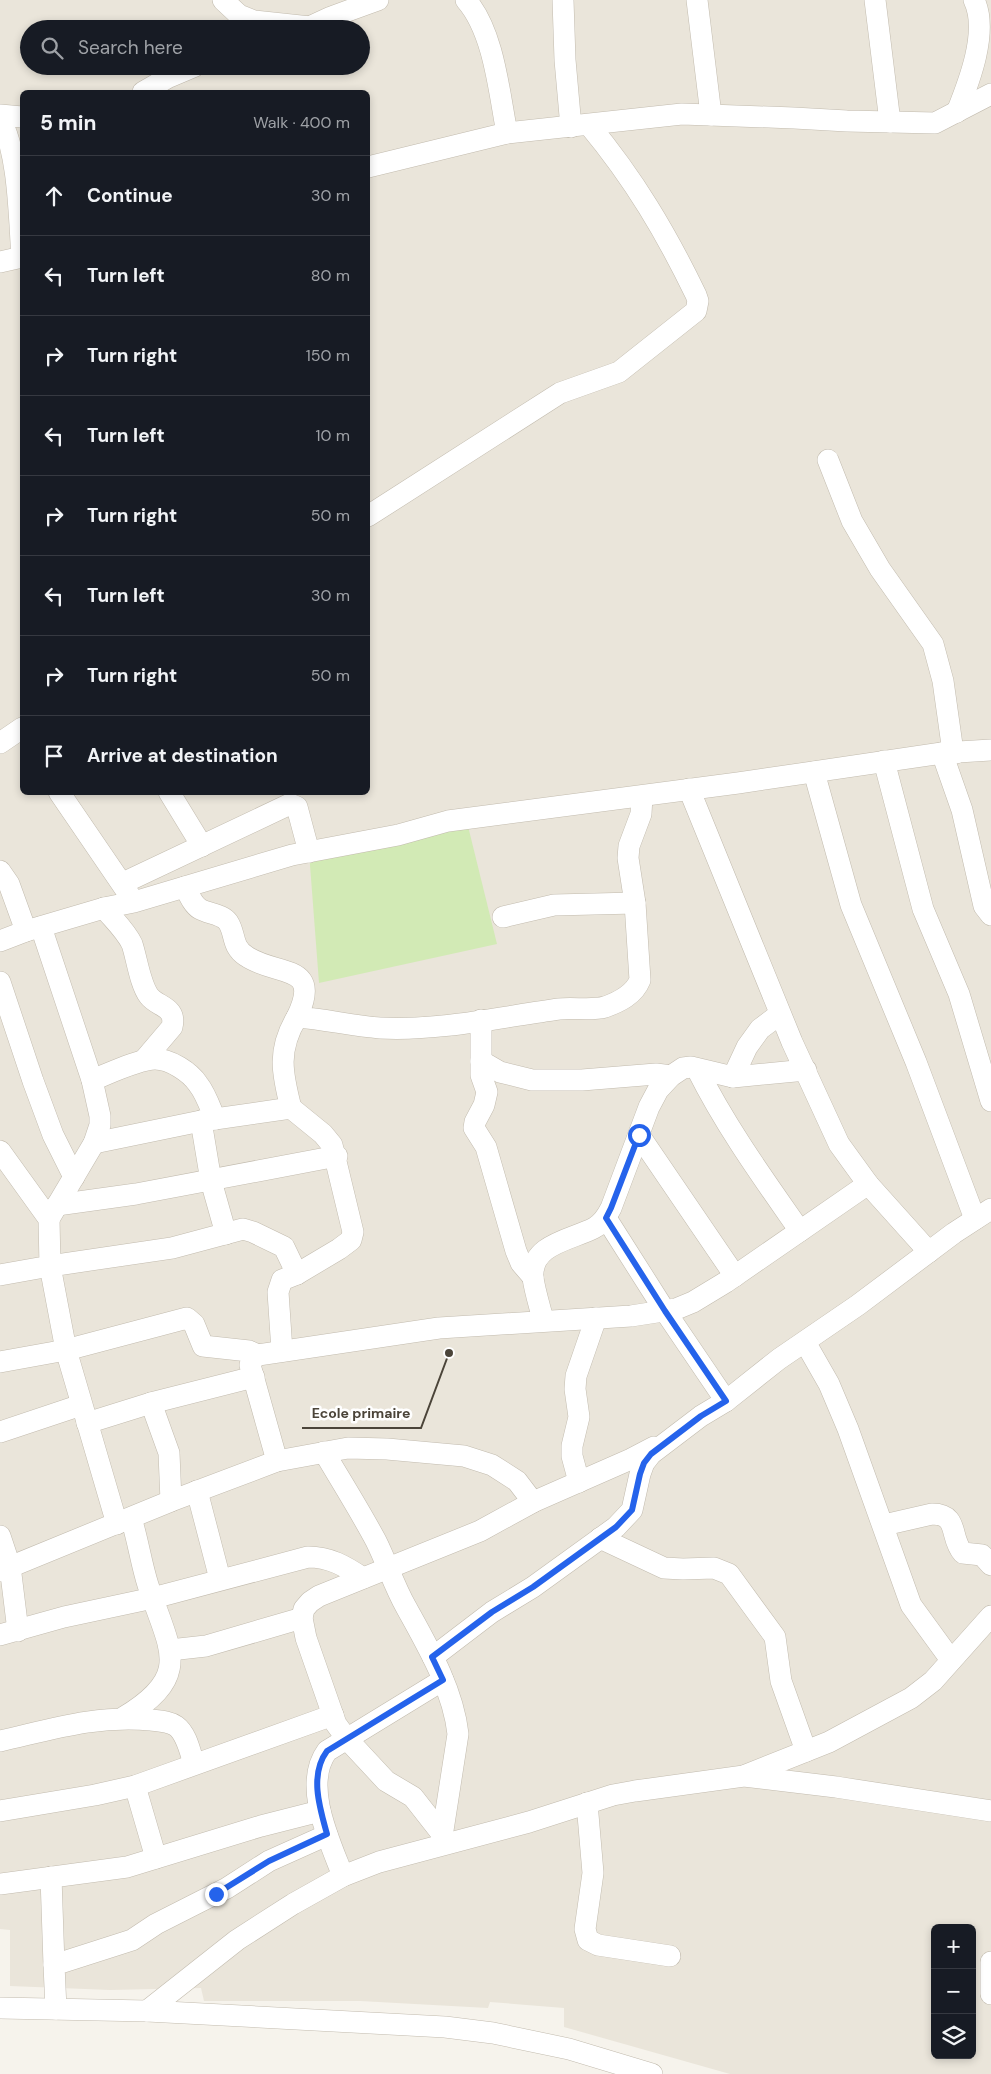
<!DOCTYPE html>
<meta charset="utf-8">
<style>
body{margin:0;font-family:"DM Sans",sans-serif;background:#20242c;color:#f1f3f6}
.controls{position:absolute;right:15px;bottom:15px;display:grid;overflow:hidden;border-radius:8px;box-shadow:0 2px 8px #0003}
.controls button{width:45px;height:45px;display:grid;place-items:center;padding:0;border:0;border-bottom:1px solid #363941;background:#171b24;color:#f1f3f6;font:25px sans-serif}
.stop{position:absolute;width:15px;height:15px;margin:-11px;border:4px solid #2563eb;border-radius:50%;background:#fff}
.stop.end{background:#2563eb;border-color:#fff;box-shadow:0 1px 5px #0008}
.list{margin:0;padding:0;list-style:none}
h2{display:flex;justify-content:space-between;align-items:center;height:65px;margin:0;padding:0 20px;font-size:21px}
h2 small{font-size:16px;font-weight:400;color:#9ea1a6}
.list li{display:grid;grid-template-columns:32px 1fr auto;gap:15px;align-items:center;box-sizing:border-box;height:80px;padding:0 20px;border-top:1px solid #363941}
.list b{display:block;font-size:19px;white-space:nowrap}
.list em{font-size:16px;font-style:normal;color:#9ea1a6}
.icon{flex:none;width:28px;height:28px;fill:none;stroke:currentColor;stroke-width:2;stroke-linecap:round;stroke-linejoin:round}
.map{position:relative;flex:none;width:991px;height:2074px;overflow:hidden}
.search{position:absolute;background:#171b24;box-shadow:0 2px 8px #0003;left:20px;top:20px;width:350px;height:55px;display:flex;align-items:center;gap:12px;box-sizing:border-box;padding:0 18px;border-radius:28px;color:#9ea1a6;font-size:19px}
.panel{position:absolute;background:#171b24;box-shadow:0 2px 8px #0003;left:20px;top:90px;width:350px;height:705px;border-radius:8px}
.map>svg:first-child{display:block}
.residential{fill:#eae5da;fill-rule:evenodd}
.green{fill:#d2eab5}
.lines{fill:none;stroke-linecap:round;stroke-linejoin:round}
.minor-casing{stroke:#c2bbae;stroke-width:22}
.minor{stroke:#fff;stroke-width:21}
.route{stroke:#2563eb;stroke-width:6}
.leader{fill:none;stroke:#4b4439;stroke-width:2}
.callout-dot{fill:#4b4439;stroke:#fff;stroke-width:2}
.callout-label{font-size:14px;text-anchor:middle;font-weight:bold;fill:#4b4439;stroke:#fff;stroke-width:5;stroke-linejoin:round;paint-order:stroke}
</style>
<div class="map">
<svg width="991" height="2074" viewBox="0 0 991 2074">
<rect width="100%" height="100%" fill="#f6f3ec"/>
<path class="residential" d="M0,0H991V2074H730L564,2027V2008L490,2002L488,2008L360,2001H204L201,1988L110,1990L10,1986V1930L0,1929ZM29,29H361V66H29ZM22,92H368V792H22ZM935,1928H972V2055H935Z"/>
<path class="green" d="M466,818L497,944L319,983L309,852Z"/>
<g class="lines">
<g class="minor-casing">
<g id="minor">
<path d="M223,0L239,15L254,21L310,27"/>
<path d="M466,0C494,32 499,92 507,133"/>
<path d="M563,0L565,60L571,127"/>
<path d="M697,0L711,115"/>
<path d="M875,0L890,122"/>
<path d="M305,29L331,17L378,0"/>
<path d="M143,92L169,77L195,66"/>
<path d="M957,112C969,82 989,31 974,0"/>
<path d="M0,115L22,117"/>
<path d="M0,119C19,152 19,219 22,257"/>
<path d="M368,167L507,133L682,114L794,118L847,121L935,123L991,94"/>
<path d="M0,262L22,257"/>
<path d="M828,460L852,521L880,569L933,644L943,681L952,745L956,753"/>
<path d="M368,516L560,393L619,372L696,311L698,301L696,295C666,233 634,179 589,125"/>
<path d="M0,743L22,728"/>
<path d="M942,753L962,810L984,906L991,915"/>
<path d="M884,761L923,909L959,994L991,1101"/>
<path d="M814,772L851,905L916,1062L975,1219"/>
<path d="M689,789L792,1042L839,1144L868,1184"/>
<path d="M59,792L130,896"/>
<path d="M169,792L202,846"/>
<path d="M0,871L9,884L26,931"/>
<path d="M123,883L290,804L297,807L309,852"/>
<path d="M185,887C189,895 193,905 200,909C209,914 222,914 228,922C236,934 231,946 246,956C276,977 323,962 297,1017C325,1019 352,1026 380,1028C440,1031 501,1017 559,1009C574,1007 590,1011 605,1007C619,1002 634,995 640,980L635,903L628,858L629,846L641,814L642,796"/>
<path d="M104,908C113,919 126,931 132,944C137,959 140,984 149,996C157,1007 177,1006 172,1027L144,1060"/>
<path d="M503,917L554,905L635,903"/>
<path d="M41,927L92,1080L100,1116V1125L94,1143L49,1219"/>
<path d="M0,941L26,931L104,908L134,902L292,855L398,835L448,821L738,783L942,753L991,750"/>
<path d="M0,982L33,1081L53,1135L74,1177"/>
<path d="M481,1020V1075L487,1092L484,1105L475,1122L474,1128L486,1147L516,1251L521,1263L533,1277"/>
<path d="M481,1061L500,1072L532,1080H582L656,1074L671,1076"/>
<path d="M697,1069C726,1127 763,1178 800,1231"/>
<path d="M733,1077L747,1047L760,1029L780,1014"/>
<path d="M92,1080C108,1074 139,1059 155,1059C170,1059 190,1072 198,1084C206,1094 210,1107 215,1119"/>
<path d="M291,1108C282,1073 277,1050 297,1017"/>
<path d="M201,1121L211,1181L226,1234"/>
<path d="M639,1135L735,1276"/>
<path d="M94,1143L201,1121L291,1108L323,1134L332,1145L353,1232L351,1240L339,1249L297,1274L282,1280L278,1292L282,1351"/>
<path d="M0,1151L49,1219L50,1266L0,1275"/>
<path d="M57,1205L136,1194L337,1156"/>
<path d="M606,1218L665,1311L726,1401"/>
<path d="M543,1320C540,1307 535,1292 533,1278C530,1244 571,1240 594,1228C602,1224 607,1216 611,1208L649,1107L658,1090L671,1076L683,1068L691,1067L733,1077L806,1070"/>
<path d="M805,1342L829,1384L848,1429L911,1605L951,1660"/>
<path d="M0,1362L66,1350L187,1318L194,1324L203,1346L249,1351L258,1355"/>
<path d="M151,1403L169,1453L171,1501"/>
<path d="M87,1423L151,1403L254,1377"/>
<path d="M0,1432L81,1405"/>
<path d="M324,1452C341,1481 360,1511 376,1541C387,1563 394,1586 406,1607C428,1647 453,1689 458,1734L441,1843"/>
<path d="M277,1461L250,1365L252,1360L258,1355L439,1328L631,1316L676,1309L693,1302L726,1282L868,1184L929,1252"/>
<path d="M579,1482L572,1456V1446L579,1417L575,1389L576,1376L596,1318"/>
<path d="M197,1491L220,1579"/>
<path d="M117,1524L66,1350L50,1266L172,1248L243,1229L253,1232L284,1247L297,1274"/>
<path d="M884,1525L932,1514C960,1514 949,1538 963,1553L982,1555L991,1565"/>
<path d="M0,1536L10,1566L18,1631"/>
<path d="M600,1538L664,1568L683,1569L714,1568L729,1574L775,1637L781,1681L806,1751"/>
<path d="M0,1571L171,1501L277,1461L348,1448L387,1449L464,1456L492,1465L517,1481L533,1502"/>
<path d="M0,1635L64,1617L153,1598L308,1557C330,1557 345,1566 363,1578"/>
<path d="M170,1650L206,1646L302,1618"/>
<path d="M433,1657L492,1612L533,1587L616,1527L632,1510L640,1474L644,1463L651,1454L701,1416L726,1401L779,1359L858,1305L954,1233L991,1209"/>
<path d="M124,1717C194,1675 169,1649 148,1585C141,1563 138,1540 131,1518"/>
<path d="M0,1741C53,1729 96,1715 151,1720C159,1721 169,1721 176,1726C187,1734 190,1752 194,1764"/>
<path d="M746,1775L829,1742L911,1698L933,1681L991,1616"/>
<path d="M135,1786L156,1858"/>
<path d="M587,1803L593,1873L585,1929L588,1940L598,1945L670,1956"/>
<path d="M0,1811L95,1795L135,1786L333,1715"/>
<path d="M442,1834L413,1797L386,1781L347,1739L336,1724L306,1638L302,1618L304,1609L310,1602L319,1596L480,1531L533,1502L631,1459L654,1447"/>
<path d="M343,1876C330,1842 302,1785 327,1751L443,1680"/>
<path d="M51,1877L54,1965"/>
<path d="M0,1884L127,1867L261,1826L320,1811"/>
<path d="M991,1962V1994"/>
<path d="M0,2008L147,2011L445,2027L493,2033L569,2049L652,2074"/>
<path d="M56,2009L54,1965L132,1940L156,1924L227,1888L269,1861L327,1835"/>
<path d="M147,2011L237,1940L293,1904L343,1876L379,1862L529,1822L613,1795L635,1791L744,1776L836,1787L991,1811"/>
</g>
</g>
<use href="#minor" class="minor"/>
</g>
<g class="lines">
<path class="route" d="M216,1894L269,1861L327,1834C320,1809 309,1775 327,1751L443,1680L432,1657L492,1612L533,1587L616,1527L632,1510L640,1474L644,1463L651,1454L701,1416L726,1401L665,1311L606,1218L611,1208L639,1135"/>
</g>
<path class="leader" d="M449 1353L421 1428H302"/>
<circle class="callout-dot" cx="449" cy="1353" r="5"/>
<g class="callout-label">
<text x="361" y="1418">Ecole primaire</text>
</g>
</svg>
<div class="controls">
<button>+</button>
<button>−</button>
<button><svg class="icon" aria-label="layers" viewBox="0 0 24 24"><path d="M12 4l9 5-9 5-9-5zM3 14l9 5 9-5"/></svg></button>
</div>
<div class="stop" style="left:639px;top:1135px"></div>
<div class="stop end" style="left:216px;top:1894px"></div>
<div class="search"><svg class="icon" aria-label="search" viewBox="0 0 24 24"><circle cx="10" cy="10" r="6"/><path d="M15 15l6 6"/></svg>Search here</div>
<section class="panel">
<h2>5 min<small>Walk · 400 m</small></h2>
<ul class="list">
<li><svg class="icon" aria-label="ahead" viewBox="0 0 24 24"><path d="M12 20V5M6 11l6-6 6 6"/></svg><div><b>Continue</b></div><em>30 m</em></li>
<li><svg class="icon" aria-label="left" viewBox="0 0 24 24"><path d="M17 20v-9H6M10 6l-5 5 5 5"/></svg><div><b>Turn left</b></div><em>80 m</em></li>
<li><svg class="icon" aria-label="right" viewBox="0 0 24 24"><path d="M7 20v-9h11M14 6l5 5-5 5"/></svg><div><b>Turn right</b></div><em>150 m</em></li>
<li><svg class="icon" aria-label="left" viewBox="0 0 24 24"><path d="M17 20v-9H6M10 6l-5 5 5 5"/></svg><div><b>Turn left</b></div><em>10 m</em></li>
<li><svg class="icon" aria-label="right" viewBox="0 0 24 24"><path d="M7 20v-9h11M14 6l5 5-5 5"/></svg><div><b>Turn right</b></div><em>50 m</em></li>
<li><svg class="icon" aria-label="left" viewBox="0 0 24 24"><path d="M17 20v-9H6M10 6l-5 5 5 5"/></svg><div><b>Turn left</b></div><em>30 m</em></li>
<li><svg class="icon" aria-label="right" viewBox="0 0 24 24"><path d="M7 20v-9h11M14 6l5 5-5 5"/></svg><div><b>Turn right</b></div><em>50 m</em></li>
<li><svg class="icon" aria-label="arrive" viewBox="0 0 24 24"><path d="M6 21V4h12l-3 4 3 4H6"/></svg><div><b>Arrive at destination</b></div></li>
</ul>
</section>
</div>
